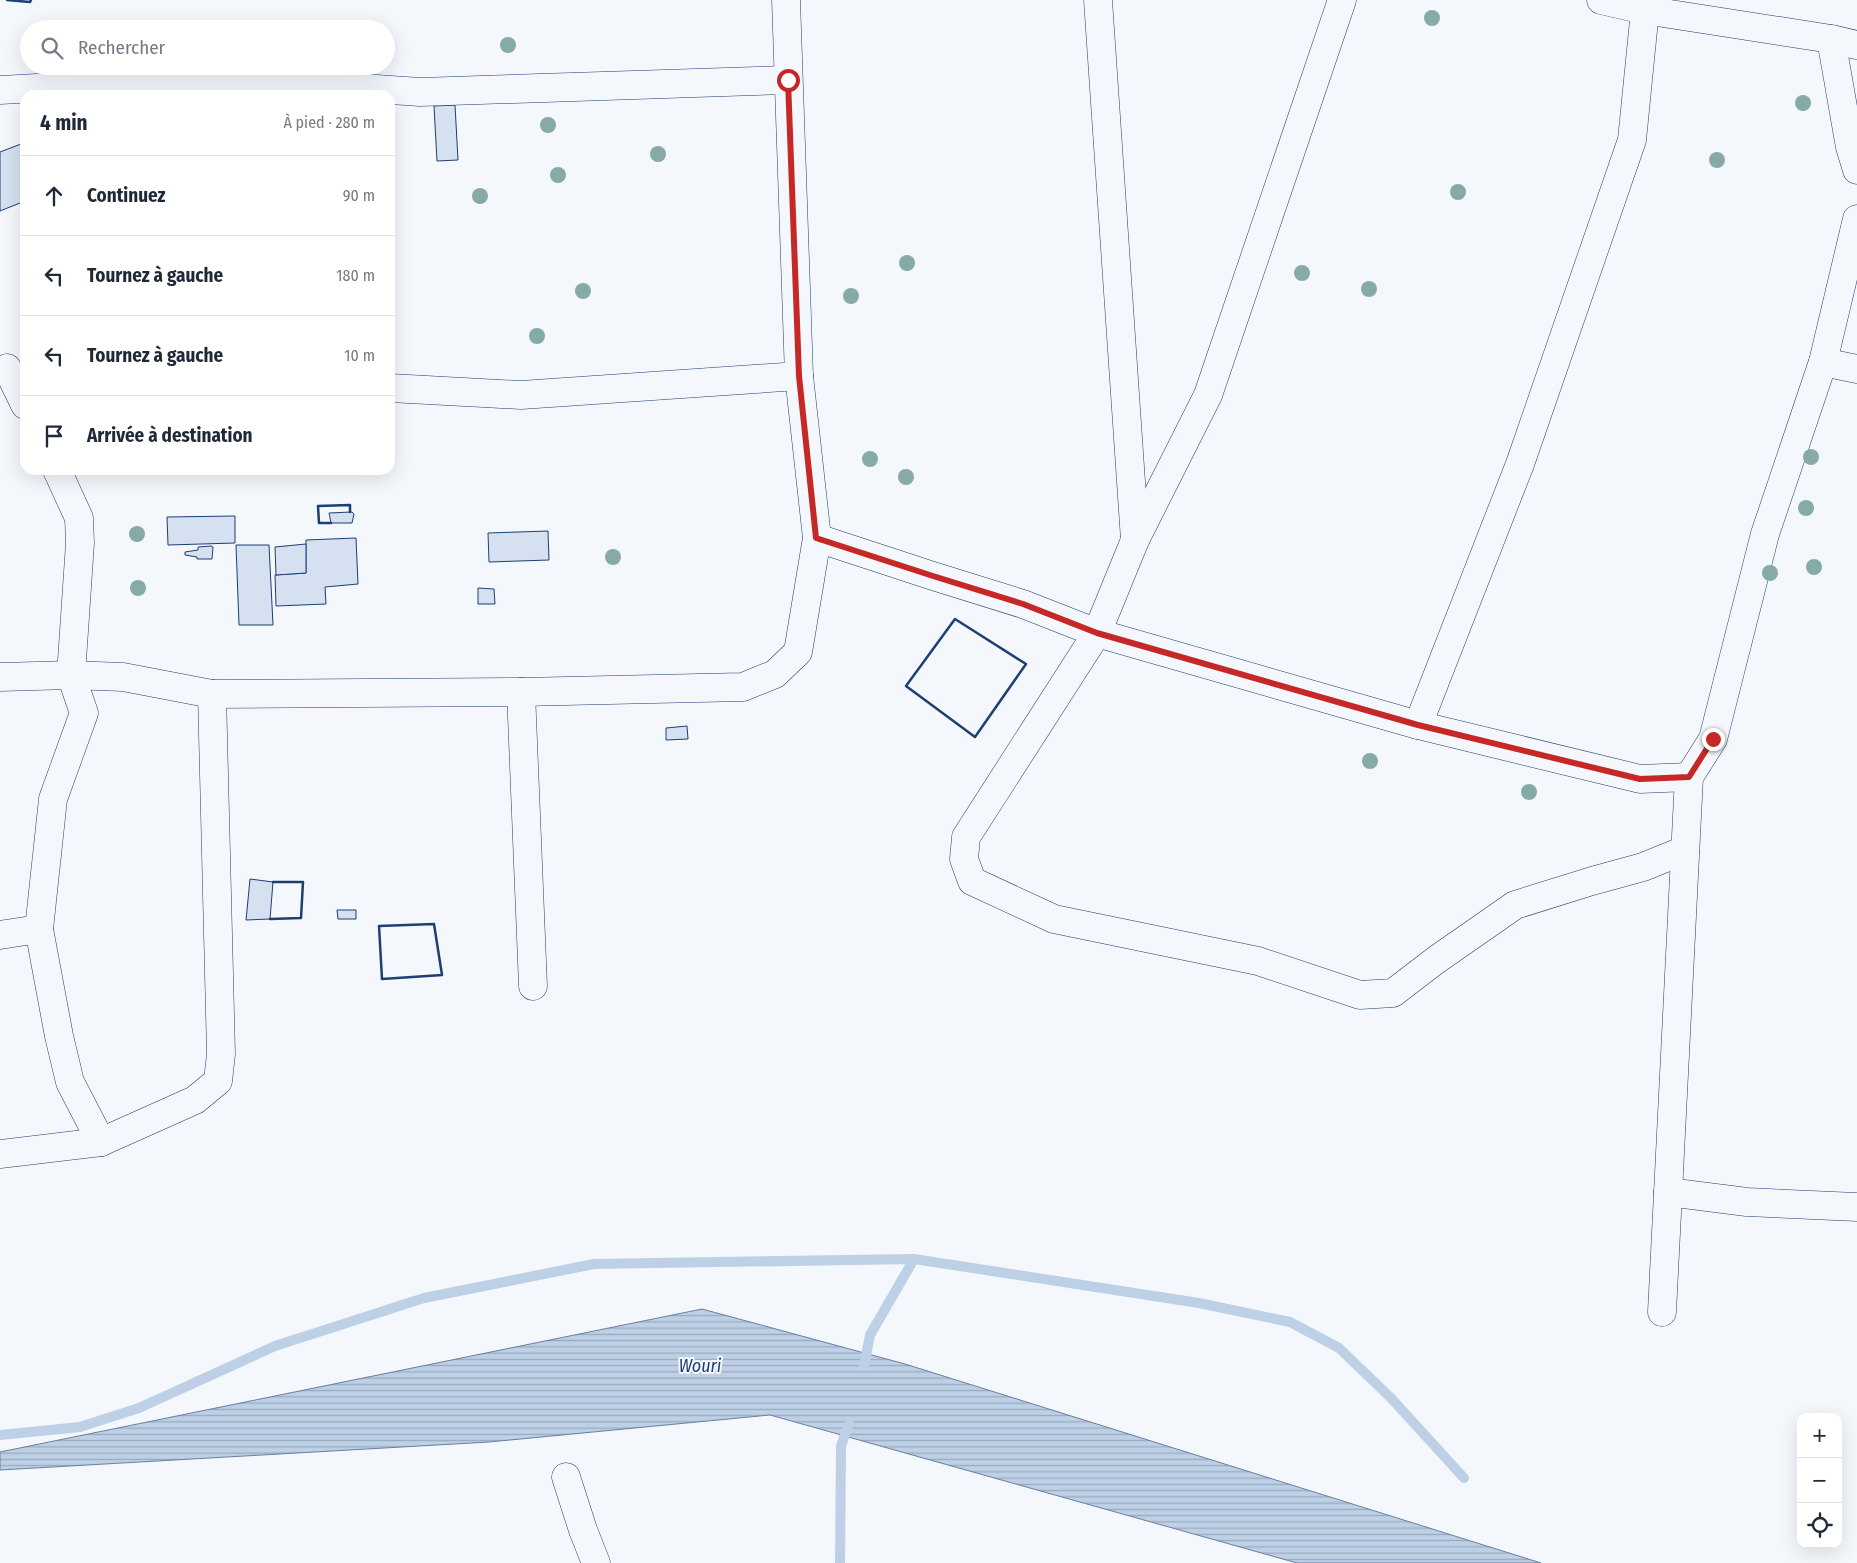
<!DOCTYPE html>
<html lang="fr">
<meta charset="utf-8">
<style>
body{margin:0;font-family:"Fira Sans Condensed",sans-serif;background:#f6f6f7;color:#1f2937}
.controls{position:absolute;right:15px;bottom:15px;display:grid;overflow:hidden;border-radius:10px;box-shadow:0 5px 20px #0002}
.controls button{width:45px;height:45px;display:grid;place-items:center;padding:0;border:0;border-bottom:1px solid #e0e1e3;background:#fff;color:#1f2937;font:25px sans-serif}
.stop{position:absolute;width:15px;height:15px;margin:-11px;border:4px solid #c62828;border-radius:50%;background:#fff}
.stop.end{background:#c62828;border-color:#fff;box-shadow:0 1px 5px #0008}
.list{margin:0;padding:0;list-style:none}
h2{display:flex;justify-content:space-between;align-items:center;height:65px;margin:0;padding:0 20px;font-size:21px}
h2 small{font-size:16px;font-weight:400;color:#747a83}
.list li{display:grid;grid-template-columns:32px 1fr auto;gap:15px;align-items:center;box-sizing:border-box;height:80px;padding:0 20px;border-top:1px solid #e0e1e3}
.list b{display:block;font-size:19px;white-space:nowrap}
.list em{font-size:16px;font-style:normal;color:#747a83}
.icon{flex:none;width:28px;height:28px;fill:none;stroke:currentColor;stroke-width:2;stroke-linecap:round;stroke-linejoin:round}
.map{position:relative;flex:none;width:1857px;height:1563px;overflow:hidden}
.search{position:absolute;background:#fff;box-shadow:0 5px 20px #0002;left:20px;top:20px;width:375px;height:55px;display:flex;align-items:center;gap:12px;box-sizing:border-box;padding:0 18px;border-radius:28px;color:#747a83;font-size:19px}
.panel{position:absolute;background:#fff;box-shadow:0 5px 20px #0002;left:20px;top:90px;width:375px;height:385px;border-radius:15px}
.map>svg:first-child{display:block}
.water{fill:url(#water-rules);stroke:#687fa3}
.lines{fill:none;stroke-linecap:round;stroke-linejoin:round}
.stream{stroke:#bed0e5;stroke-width:10}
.building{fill:#d5e0f0;stroke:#1d3f73}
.minor-casing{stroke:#1d3f73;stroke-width:29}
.minor{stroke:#f4f7fb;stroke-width:28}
.wall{stroke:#1d3f73;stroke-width:2.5}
.tree{fill:#86aba6}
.route{stroke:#c62828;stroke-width:6}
.labels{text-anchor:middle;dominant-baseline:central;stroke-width:4;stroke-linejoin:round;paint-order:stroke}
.water-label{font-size:18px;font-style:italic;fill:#1d3f73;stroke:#f4f7fb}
</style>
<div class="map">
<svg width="1857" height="1563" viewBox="0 0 1857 1563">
<defs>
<pattern id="water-rules" width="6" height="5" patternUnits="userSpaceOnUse" patternTransform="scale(1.25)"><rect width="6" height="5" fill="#bed0e5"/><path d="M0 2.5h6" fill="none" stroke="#9aaabe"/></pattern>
</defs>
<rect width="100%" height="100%" fill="#f4f7fb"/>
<path class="water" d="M702,1309L905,1364L1541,1563H1297L770,1415L489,1442L0,1470V1452Z"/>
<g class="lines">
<g class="stream">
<path d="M864,1366L870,1335L914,1259"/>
<path d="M0,1435L80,1427L139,1408L275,1346L424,1298L594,1264L914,1259L1199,1303L1290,1322L1339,1348L1391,1398L1464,1478"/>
<path d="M840,1563L841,1446L849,1424"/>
</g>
</g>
<g class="building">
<path d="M455,105L458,160L437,161L434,106Z"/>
<path d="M21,144L24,145L25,148V201L0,211V152Z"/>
<path d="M352,512L354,514L352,523H331L329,513Z"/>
<path d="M235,516V543L168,545L167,517Z"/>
<path d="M548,531L549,560L489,562L488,533Z"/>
<path d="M356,538L358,584L325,587L326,604L276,606L275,575L306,573V540Z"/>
<path d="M306,544V573L276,575L275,547Z"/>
<path d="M236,545H269L273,625H239Z"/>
<path d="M211,546L213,547L212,559H197V557L185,555V552L198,550V547Z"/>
<path d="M478,588L494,589L495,604H478Z"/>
<path d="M687,726L688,739L666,740V728Z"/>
<path d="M250,879L273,882L270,919L246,920Z"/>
<path d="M337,910H356V919H338Z"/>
</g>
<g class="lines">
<g class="minor-casing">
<g id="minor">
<path d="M1098,0L1135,540"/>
<path d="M1601,0L1644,10L1831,39L1857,45"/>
<path d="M1831,39L1850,147L1857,170"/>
<path d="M0,90L218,78L420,92L788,80"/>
<path d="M1823,362L1857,369"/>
<path d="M7,368L25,405"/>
<path d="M390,388L521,395L799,376"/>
<path d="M57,470L79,518L80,543L71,675L84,713L53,799L39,929L59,1036L70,1082L101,1142"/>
<path d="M817,538L933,576L1023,604L1097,633L1135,540L1208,395L1342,0"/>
<path d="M0,677L71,675L123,677L212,694L521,692L743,687L775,674L798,652L817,538L799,376L786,0"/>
<path d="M521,692L533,986"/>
<path d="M1418,725L1520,464L1632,140L1646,0"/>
<path d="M1685,850L1643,867L1592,881L1515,905L1436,960L1393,993L1360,995L1258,961L1054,919L972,881L964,859L966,837L1097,633L1418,725L1640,779L1689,777"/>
<path d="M0,935L39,929"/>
<path d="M0,1154L101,1142L195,1100L218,1081L221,1054L212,694"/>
<path d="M1668,1192L1747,1202L1857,1207"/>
<path d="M1662,1312L1689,777L1713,739L1765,534L1823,362L1857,219"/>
<path d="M566,1477L583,1530L596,1563"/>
</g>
</g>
<use href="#minor" class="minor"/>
<g class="wall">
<path d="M7,0L30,2L31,0"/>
<path d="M331,523H319L318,506L350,505V512"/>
<path d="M955,619L1026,664L975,737L906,686Z"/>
<path d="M270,919L301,918L303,882H273"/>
<path d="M434,924L442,975L382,979L379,926Z"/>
</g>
</g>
<g class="tree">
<circle cx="1432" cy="18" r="8"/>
<circle cx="508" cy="45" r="8"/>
<circle cx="1803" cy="103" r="8"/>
<circle cx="548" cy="125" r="8"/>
<circle cx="658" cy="154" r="8"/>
<circle cx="1717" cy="160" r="8"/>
<circle cx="558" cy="175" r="8"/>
<circle cx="1458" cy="192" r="8"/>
<circle cx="480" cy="196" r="8"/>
<circle cx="907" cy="263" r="8"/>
<circle cx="1302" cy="273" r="8"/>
<circle cx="1369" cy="289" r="8"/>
<circle cx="583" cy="291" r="8"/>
<circle cx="851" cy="296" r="8"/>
<circle cx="537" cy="336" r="8"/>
<circle cx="1811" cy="457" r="8"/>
<circle cx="870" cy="459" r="8"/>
<circle cx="906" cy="477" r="8"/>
<circle cx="1806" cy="508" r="8"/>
<circle cx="137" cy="534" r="8"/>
<circle cx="613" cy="557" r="8"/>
<circle cx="1814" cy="567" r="8"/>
<circle cx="1770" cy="573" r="8"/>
<circle cx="138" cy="588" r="8"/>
<circle cx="1370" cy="761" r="8"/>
<circle cx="1529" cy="792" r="8"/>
</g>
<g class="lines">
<path class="route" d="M788,80L799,376L816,538L933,576L1023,604L1097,633L1418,725L1640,779L1689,777L1713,739"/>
</g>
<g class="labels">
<g class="water-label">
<text x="700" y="1366">Wouri</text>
</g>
</g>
</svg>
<div class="controls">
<button>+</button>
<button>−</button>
<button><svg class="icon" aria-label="locate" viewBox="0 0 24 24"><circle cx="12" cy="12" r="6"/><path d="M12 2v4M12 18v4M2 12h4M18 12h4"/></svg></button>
</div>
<div class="stop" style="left:788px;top:80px"></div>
<div class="stop end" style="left:1713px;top:739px"></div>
<div class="search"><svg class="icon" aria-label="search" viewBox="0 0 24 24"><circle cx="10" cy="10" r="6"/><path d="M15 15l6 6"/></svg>Rechercher</div>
<section class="panel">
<h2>4 min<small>À pied · 280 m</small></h2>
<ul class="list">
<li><svg class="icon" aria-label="ahead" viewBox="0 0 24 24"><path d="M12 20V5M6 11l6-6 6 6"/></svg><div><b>Continuez</b></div><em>90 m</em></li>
<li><svg class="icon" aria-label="left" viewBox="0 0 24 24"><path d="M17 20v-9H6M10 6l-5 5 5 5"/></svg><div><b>Tournez à gauche</b></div><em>180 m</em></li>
<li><svg class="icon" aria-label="left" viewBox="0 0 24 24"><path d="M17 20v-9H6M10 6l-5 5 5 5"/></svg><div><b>Tournez à gauche</b></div><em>10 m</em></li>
<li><svg class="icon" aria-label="arrive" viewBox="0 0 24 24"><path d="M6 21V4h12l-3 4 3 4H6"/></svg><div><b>Arrivée à destination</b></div></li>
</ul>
</section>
</div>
